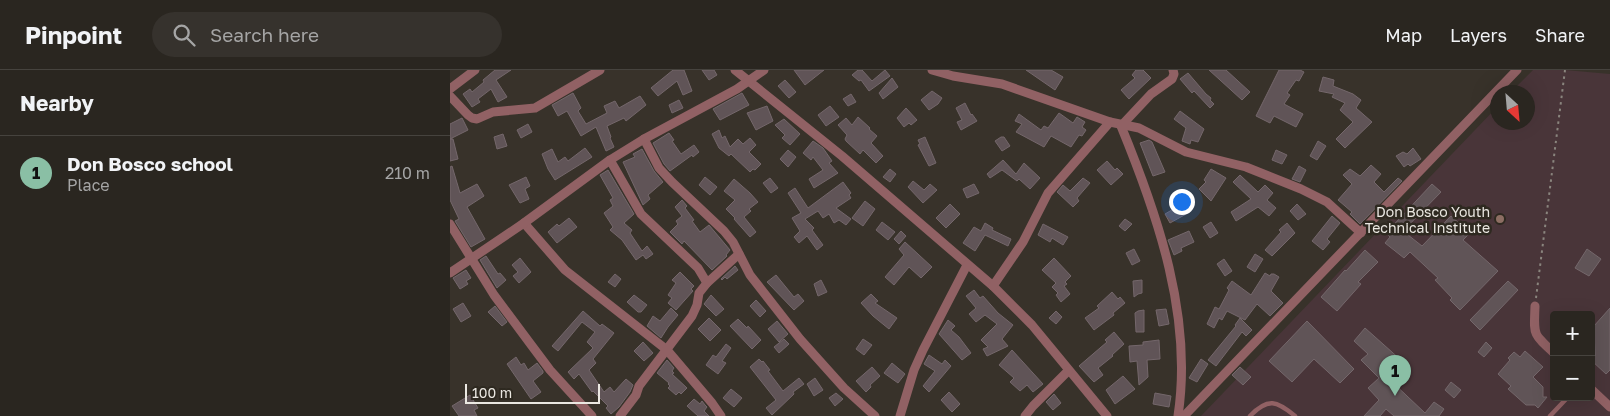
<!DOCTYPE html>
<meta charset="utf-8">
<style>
body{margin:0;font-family:"Golos Text",sans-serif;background:#36322d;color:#f1f3f6}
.controls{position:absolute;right:15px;bottom:15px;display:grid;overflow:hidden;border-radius:5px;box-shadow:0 5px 20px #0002}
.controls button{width:45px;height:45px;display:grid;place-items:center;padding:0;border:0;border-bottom:1px solid #46433e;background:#2a2620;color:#f1f3f6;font:25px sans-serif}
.compass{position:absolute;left:1040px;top:15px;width:45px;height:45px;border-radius:50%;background:#2a2620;box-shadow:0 5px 20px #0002;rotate:154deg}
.scale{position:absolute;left:15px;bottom:12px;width:135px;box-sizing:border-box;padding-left:5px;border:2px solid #ebe8e2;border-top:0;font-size:14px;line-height:18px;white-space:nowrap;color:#ebe8e2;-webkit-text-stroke:4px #2e2920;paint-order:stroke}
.you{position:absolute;left:731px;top:131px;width:18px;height:18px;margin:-12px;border:4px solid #fff;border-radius:50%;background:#1a73e8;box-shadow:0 0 0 8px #1a73e833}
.badge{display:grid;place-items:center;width:32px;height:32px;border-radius:50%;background:#8abfa5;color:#111;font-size:16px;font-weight:700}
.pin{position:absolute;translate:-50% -41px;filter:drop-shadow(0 1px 2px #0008)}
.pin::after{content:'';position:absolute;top:26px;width:18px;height:15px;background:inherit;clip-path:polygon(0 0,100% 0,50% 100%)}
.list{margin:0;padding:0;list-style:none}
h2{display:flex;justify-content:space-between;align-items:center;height:65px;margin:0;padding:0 20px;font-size:21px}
h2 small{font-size:16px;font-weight:400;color:#a5a5a5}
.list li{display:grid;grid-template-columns:32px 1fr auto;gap:15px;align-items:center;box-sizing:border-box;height:75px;padding:0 20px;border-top:1px solid #46433e}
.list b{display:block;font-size:19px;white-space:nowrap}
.list p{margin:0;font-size:16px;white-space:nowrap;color:#a5a5a5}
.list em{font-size:16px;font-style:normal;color:#a5a5a5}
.icon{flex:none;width:28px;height:28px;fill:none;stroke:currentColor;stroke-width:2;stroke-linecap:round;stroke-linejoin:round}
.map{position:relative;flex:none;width:1160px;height:346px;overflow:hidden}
header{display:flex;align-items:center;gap:30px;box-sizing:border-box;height:70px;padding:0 25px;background:#2a2620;border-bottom:1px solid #46433e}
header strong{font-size:24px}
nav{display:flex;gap:28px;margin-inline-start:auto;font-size:18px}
.search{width:350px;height:45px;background:#36322d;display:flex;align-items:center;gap:12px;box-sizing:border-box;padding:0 18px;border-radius:28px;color:#a5a5a5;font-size:19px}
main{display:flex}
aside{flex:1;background:#2a2620}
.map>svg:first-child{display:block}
.education{fill:#493539;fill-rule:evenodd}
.building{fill:#605457;stroke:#74676b}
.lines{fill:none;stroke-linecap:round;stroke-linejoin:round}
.path{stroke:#8a857e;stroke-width:2;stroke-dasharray:2.5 4;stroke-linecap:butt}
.lane{stroke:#916164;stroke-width:4.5}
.street{stroke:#916164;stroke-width:9}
.education-dot{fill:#8d6e63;stroke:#2e2920;stroke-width:2}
.labels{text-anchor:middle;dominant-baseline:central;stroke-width:5;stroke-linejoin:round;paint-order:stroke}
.poi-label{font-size:14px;fill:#ebe8e2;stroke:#2e2920;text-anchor:end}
</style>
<header>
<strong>Pinpoint</strong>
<div class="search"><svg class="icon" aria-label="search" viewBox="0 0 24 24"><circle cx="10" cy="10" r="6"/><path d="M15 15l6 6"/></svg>Search here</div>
<nav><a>Map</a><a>Layers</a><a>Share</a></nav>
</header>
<main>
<aside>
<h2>Nearby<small></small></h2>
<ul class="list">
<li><span class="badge">1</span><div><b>Don Bosco school</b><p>Place</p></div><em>210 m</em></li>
</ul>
</aside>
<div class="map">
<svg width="1160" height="346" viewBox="0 0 1160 346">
<rect width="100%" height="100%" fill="#38322a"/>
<path class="education" d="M1083,0H1115L1160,4V346H751L1047,37L1048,52H1078V22H1061ZM1104,245H1141V327H1104Z"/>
<g class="building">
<path d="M45,0H61L46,10L57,27L48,32L41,19L28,29L30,32L22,37L13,24L20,19L22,22L34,12L33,10Z"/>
<path d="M223,0H234L242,21L233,25L227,11L208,26L201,18Z"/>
<path d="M252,0H264L267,5L259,10Z"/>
<path d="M344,0H374L355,15Z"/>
<path d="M408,0H412L422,11L435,0L440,6L419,21L411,10L409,11L402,5Z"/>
<path d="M576,0H601L613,7L605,20Z"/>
<path d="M686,0H693L701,8L679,29L671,20L685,8L682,5Z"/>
<path d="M759,0H776L800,22L792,30Z"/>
<path d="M829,0H850L854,2L849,11L846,10L837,23L840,25L834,34L853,44L846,57L824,46L820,53L806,46Z"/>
<path d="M738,3L756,24L761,28L760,30L764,34L760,38L744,21L742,23L730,9Z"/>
<path d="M873,7L884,10L883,16L903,24L911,30L906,38L922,52L895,78L886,69L903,52L890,40L895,33L882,27L884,24L869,21Z"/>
<path d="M442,8L448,17L433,29L429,23Z"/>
<path d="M335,10L346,22L339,28L328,16Z"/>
<path d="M482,21L492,28L488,34L479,40L471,30Z"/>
<path d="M123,23L131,38L128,41L136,54L157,43L154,36L165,31L169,38L190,26L196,35L176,51L174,48L157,56L161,67L160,68L164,77L156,81L146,57L131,66L117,41L108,46L102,35Z"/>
<path d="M292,23L299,35L270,50L263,39Z"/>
<path d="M401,24L406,32L398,36L393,29Z"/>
<path d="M229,30L233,38L222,43L219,35Z"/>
<path d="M515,33L521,45L522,44L527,51L511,60L507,52L512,50L506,38Z"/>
<path d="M317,36L323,51L306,60L297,43Z"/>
<path d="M380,36L389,47L376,56L368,45Z"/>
<path d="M456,38L467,50L461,55L459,53L454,57L447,48Z"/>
<path d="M730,41L754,59L748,72L741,70L740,74L732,71L736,58L724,49Z"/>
<path d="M609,43L623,53L627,47L635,52L632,57L636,60L632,66L629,65L621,77L601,66L594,77L566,62L572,54L565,51L569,44L591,60L594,56L598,58Z"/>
<path d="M408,47L420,58L419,59L427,66L421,73L433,86L426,93L413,80L410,84L396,71L395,69L397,65L388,55L396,48L402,55Z"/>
<path d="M12,48L18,60L0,69V54Z"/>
<path d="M334,49L350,64L340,75L332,68L335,65L325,55Z"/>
<path d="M78,54L82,62L71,68L67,60Z"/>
<path d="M269,60L272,68L275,66L280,77L288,69L293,74L300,68L306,75L299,82L311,94L305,100L303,99L300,102L281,84L279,86L269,78L262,64Z"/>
<path d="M219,63L224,70L222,71L231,84L244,75L249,82L243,87L242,85L220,101L214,94L203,73Z"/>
<path d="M53,64L57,76L47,79L44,67Z"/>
<path d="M475,67L486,93L479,96L468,75L470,74L468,70Z"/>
<path d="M551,67H554L560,76L552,81L545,71Z"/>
<path d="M0,69H3L8,89L0,91Z"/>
<path d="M699,70L702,72L715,102L703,106L690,73Z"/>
<path d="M363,71L373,78L382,91L379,93L388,103L364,118L359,109L373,100L363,87L361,90L353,83Z"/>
<path d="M868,71L876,76L867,90L860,86Z"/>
<path d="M135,78L142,87L105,110L98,99L92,84L102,79L108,92L115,87L118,91Z"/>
<path d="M963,78L971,89L960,96L958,94L954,97L946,86L953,82L957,84Z"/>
<path d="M192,79L204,101L213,112L198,125L200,129L193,135L173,92L185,87L183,84Z"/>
<path d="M338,80L346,87L338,97L330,89Z"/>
<path d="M826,80L837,85L832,94L822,90Z"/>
<path d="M553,90L566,104L574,93L590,108L580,119L569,109L567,111L552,100L540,108L537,104Z"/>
<path d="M657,91L665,100L667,98L673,104L661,115L647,100Z"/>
<path d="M921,95L931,104L924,112L934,122L948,108L952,111L910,154L900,144L902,142L888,130L902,114L893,105L900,99L910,106Z"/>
<path d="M2,96L10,123L27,114L34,126L17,137L35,169L21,177L5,151L9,149L0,130V97Z"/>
<path d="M849,96L856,100L850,112L842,109Z"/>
<path d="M440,99L446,104L440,112L433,107Z"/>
<path d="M761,99L776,108L761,131L749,119L756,112L754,110Z"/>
<path d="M158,100L184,144L174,153L182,160L180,163L192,181L197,176L203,184L196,189L193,185L186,190L172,170L160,160L163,157L154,143L163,136L160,130L163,128L150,105Z"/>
<path d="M790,105L808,122L815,115L823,123L817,130L826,138L819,146L808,137L786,151L781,142L801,129L783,112Z"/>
<path d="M76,107L80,116L75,119L79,129L70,133L59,115Z"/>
<path d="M255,107L267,117L260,125L249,115Z"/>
<path d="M320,108L328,118L321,123L313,113Z"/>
<path d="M633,108L640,113L627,128L629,131L623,137L607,122L613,115L620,121Z"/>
<path d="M284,109L300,123L308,132L299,139L301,141L294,147L306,162L300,167L284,149L285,148L276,139L285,130L274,121Z"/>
<path d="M463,111L474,120L480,114L487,120L473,133L458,117Z"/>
<path d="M393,112L401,123L399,125L401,128L386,138L401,149L396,155L389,150L384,153L379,144L373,148L368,141L355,149L364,158L362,160L373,175L367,180L357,166L349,173L344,167L350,161L342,148L351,143L338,123L345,118L358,138Z"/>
<path d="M524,114L529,123L517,128L513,119Z"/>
<path d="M982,114L991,122L953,161L972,176L1001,146L1020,163L1013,170L1048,201L1010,240L1000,230L1002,228L985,210L988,208L960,182L954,188L935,173L940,167L936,163Z"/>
<path d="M232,130L237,136L235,138L244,150L242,151L250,162L259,155L280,180L276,185L277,186L262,200L234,171L232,174L220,162L228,154L226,151L232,146L225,137Z"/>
<path d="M415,131L425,139L413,156L402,148Z"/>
<path d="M500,134L510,144L496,158L486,148Z"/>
<path d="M732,134L738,143L720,153L715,144Z"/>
<path d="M847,134L856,144L848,150L840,141Z"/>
<path d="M882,146L890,153L877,169L880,172L873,180L862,171Z"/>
<path d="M119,148L127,157L107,173L98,162L107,154L109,156Z"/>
<path d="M675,149L682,154L675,161L669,156Z"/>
<path d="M432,152L445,162L438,170L426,160Z"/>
<path d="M761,152L768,163L760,168L753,157Z"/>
<path d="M535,153L543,158L542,160L561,169L558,176L535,165L525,181L513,173L524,157L531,161Z"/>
<path d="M837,153L845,163L822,186L815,180L831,162L829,160Z"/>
<path d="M593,154L618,167L613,175L602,168L600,172L588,165Z"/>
<path d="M451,161L456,166L449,174L444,169Z"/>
<path d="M739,161L744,172L731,178L732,181L724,185L718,170Z"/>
<path d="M455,172L482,197L471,208L459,197L444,215L435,207L454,185L449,179Z"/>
<path d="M684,179L690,191L682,195L676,183Z"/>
<path d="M1137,179L1151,189L1139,206L1125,198Z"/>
<path d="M915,180L928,192L908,212L911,214L887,241L871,227L895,200L896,201Z"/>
<path d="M805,184L813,189L805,202L797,197Z"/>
<path d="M36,186L48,204L50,203L56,210L47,218L30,190Z"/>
<path d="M70,188L81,202L69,213L63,206L68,202L62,195Z"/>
<path d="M604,188L621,206L615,212L617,214L614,216L620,224L611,232L606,225L608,223L602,217L606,213L592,200Z"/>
<path d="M774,189L782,201L775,206L767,194Z"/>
<path d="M285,196L288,200L277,209L275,207L272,210L271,209Z"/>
<path d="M16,200L21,208L16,211L18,214L10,219L3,208Z"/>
<path d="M230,202L244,216L241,219L243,221L226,240L218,233L222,228L218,225L226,213L222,210Z"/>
<path d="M815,203L820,206L821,204H824L829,207L821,221L833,233L820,246L807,234L795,250L777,241L772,250L769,248L764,258L757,254L765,237L769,239L779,220L777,218L782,211L801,225Z"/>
<path d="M165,204L171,209L165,217L158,212Z"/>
<path d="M326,205L344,227L348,224L354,231L344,240L317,212Z"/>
<path d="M371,210L377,222L368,226L364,214Z"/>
<path d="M692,210V223L688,224L684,227L683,211Z"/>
<path d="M1058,211L1068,220L1030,260L1020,250Z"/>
<path d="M524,220L530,228L533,226L548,243L563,255L552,269L558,276L537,286L533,279L538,277L531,270L547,254L535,245L526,252L519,244L526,238L516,226Z"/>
<path d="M662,222L668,229L670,227L675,233L663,243L664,245L644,260L635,248L649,238L647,236Z"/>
<path d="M421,224L428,231L425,233L447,248L439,259L423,246L411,233Z"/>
<path d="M184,225L197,235L191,242H188L177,232Z"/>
<path d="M261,225L274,239L266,246L254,234Z"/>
<path d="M306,230L316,241L310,247L300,236Z"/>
<path d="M13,233L21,246L11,252L3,239Z"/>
<path d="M45,236L57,252L52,256L38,242Z"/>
<path d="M221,238L228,245L218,257L211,268L197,256L203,246L210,251Z"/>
<path d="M1160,238V300L1156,304L1141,290L1145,286L1144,256Z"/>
<path d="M716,239L719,254L709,256L706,240Z"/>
<path d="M694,240V262H686L685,243L688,241Z"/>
<path d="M133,241L150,256L152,254L164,263L143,289L146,293L139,300L154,322L160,317L164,322L176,309L183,315L180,322L169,337L161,344L156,338L158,336L143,321L142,322L129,304L124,309L118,302L143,278L137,272L145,262L132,252L108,281L102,276Z"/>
<path d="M606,241L612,247L606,254L599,248Z"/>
<path d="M259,248L271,260L260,271L248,259Z"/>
<path d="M790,248L802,260L796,266L792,262L766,296L758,290L786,256L785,255Z"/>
<path d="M288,249L297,258L298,256L311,270L302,279L280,256Z"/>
<path d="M498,250L505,256L501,260L509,267L521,283L512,290L489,264Z"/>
<path d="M327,251L338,264L329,272L318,259Z"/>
<path d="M857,251L904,299L890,313L864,289L842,312L819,291Z"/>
<path d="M915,258L952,291L939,309L975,343L984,332L994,339L989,346H944L936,339L930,346H914L929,330L918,318L929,308L911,290L918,284L904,271Z"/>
<path d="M664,262L674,274L662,285L663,286L648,298L653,305L644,312L629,296L657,272L655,270Z"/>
<path d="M334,269L339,274L329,283L324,277Z"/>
<path d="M413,269L422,275L414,285L406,279Z"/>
<path d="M709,270L710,289L697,290L698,307L689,315L687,291L680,292L679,276L693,275V272Z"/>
<path d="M193,272L203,283L194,291L184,281Z"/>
<path d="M1036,272L1042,278L1034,287L1028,282Z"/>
<path d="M276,274L281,278L272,291L276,293L268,304L256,295L263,285L266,287Z"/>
<path d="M562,280L593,314L583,322L577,315L570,321L560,312L564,308L549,295Z"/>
<path d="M1075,281L1093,297L1083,307L1093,317V327H1097L1088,338L1085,335H1076L1058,319L1061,316L1048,304L1060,290L1058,288L1064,282L1070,287Z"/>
<path d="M479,285L492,294L495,290L501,296L479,322L473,316L485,301L474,294Z"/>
<path d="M66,287L71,295L74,293L78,300L87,293L93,301V303L83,311L91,322L81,329L57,294Z"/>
<path d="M309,289L312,292L313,291L320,300L318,301L333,321L349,308L354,314L343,322L344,324L322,345L316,338L326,330L300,297Z"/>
<path d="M751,289L758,294L747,312L739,308Z"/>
<path d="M217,290L224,298L222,301L224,303L222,304L237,318L231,324L229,322L226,325L218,318L220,316L218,314L219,313L207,303Z"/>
<path d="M442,293L455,304L448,313L434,303Z"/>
<path d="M422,297L430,306L420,315L421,317L416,322L406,311Z"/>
<path d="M790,297L801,307L793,315L782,305Z"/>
<path d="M673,306L685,319L665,334L656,320Z"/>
<path d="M365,308L373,320L364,326L357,314Z"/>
<path d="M1001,312L1011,320L1004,328L995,320Z"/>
<path d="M281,319L292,328L284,337L273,328Z"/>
<path d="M499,322L510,334L502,342L491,330Z"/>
<path d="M386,323L393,329L385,336L379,328Z"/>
<path d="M705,323L721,326L719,337L703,334Z"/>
<path d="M604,324L611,333L603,340L596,332Z"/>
<path d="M20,325L28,338L24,340L27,346H9L2,336Z"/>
<path d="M244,329L250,334L252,331L255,335L257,337L254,341L259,346H248L237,336Z"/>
</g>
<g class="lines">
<path class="path" d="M1086,228L1115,0"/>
<g class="lane">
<path d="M800,346C818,327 827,331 845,346"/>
<path d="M1100,346L1118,327"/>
</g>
<g class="street">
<path d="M285,0L392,86L543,216L582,255L657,346"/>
<path d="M482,0L503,6L552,14L660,52L689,58L736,82L796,97L851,119L877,132L911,163"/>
<path d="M723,0L724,4L722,9L701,24L671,56C708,146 743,247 728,346"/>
<path d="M0,19L25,0"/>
<path d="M0,26L18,45L22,48L27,49L43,42L85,38L150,0"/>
<path d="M194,69L209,98L222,112L274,161L283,172L300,205L350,269L394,318L425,346"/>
<path d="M160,90L191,144L248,198L257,213"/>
<path d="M74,153L115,200L217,280L262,333L271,346"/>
<path d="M0,154L44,225L82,276L100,300L142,346"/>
<path d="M0,203L74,153L160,90L194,69L287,19L314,0"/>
<path d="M543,216L573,172L598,123L660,52"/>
<path d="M1085,236C1084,265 1082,263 1104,283"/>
<path d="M1141,319L1160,337"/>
<path d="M170,346L186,325L189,316L242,246L247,235L249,223L257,213L289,184"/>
<path d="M450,346L464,300L473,280L517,195"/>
<path d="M575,346L583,336L618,301"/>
<path d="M734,346L1067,0"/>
</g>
</g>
<circle class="education-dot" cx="1050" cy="149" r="5"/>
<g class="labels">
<g class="poi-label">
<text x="1040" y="141">Don Bosco Youth<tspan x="1040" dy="16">Technical Institute</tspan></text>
</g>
</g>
</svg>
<div class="controls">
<button>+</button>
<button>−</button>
</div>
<svg class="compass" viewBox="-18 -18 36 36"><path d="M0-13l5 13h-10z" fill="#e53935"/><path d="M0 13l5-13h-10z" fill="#a5a5a5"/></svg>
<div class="scale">100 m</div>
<div class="you"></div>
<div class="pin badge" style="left:945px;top:326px">1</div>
</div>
</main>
